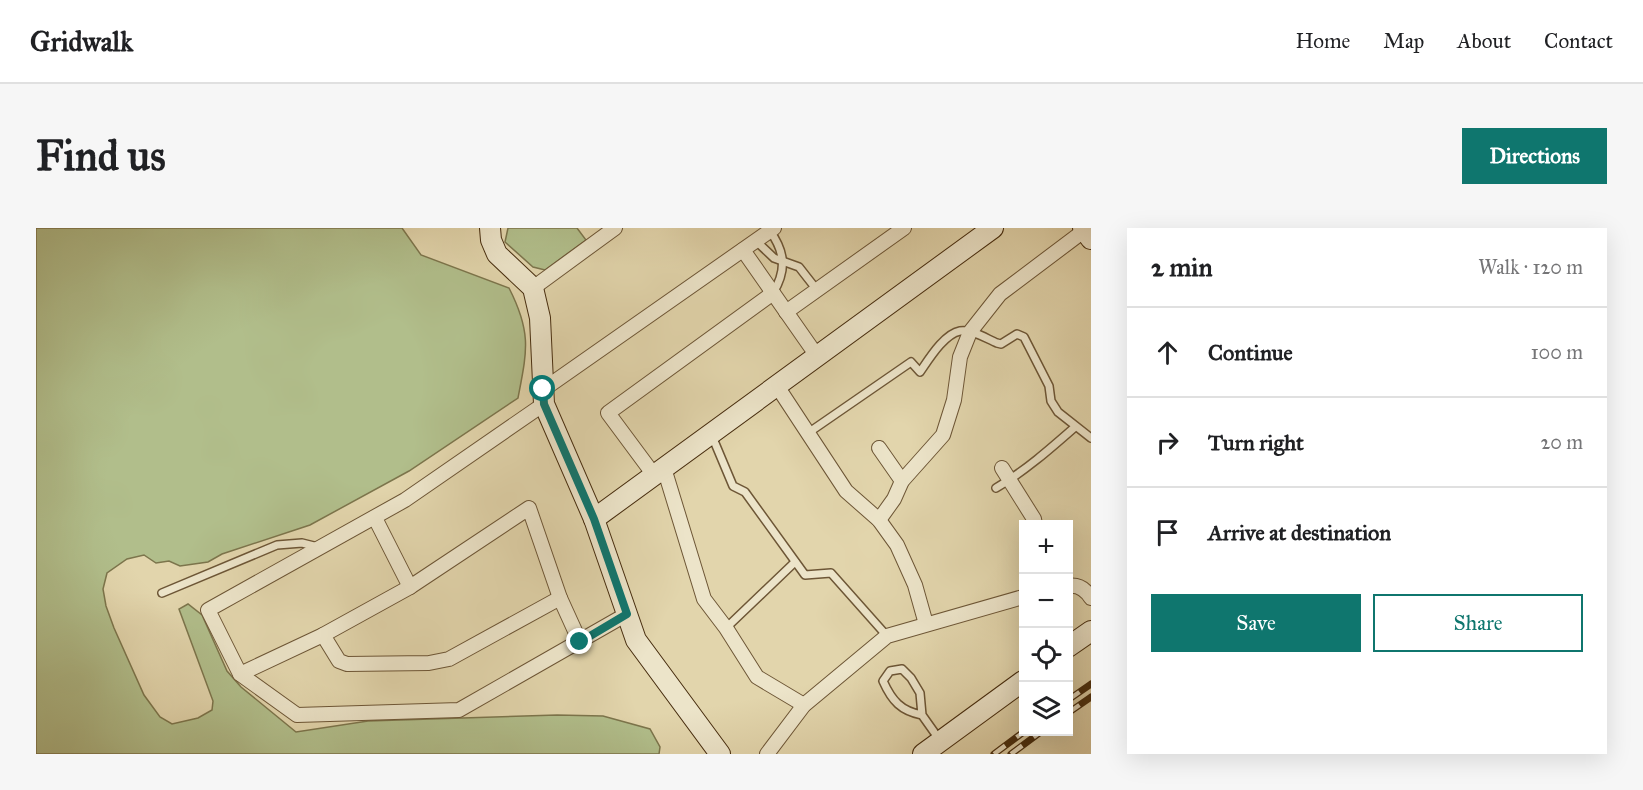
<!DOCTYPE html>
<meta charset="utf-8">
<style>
body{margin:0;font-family:"IM FELL Great Primer",serif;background:#f6f6f6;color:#202124}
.controls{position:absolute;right:18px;bottom:18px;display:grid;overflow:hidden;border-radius:0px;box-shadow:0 6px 24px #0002}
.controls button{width:54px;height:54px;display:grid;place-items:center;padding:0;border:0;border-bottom:2px solid #e0e0e0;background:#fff;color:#202124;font:30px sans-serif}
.stop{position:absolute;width:18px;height:18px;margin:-14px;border:4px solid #0f766e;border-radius:50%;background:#fff}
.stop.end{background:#0f766e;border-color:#fff;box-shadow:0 2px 6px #0008}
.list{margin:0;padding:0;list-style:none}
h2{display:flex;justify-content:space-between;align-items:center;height:78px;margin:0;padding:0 24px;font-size:26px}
h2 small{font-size:20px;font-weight:400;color:#757577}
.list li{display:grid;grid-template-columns:39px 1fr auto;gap:18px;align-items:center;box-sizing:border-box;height:90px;padding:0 24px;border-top:2px solid #e0e0e0}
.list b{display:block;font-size:22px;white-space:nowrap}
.list em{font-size:20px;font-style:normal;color:#757577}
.actions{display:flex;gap:12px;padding:18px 24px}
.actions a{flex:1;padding:14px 0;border:2px solid #0f766e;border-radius:0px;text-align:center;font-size:21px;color:#0f766e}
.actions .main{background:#0f766e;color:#fff}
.icon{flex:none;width:33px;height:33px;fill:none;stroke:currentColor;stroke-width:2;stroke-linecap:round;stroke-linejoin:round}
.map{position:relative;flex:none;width:1055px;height:526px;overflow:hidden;border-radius:0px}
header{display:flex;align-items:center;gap:36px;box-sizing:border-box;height:84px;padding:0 30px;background:#fff;border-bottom:2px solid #e0e0e0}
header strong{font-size:28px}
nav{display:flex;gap:33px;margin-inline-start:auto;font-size:21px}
.intro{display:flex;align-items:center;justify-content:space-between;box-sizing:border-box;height:144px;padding:0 36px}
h1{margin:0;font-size:42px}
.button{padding:15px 27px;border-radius:0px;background:#0f766e;color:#fff;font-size:21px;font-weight:700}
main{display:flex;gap:36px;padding:0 36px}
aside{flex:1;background:#fff;border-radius:0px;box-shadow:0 6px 24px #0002}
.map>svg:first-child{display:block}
.green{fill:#b1be8b;stroke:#7c754c;stroke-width:1.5}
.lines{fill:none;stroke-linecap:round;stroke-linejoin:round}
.lane-casing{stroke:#6d5636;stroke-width:10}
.street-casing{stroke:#6d5636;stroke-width:16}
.secondary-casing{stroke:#462c0e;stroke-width:22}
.lane{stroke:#ece4c9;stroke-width:7}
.street{stroke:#ece4c9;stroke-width:14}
.secondary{stroke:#ece4c9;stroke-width:20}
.rail-casing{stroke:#462c0e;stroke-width:7}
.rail{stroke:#ece4c9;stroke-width:4.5;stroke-dasharray:14;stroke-linecap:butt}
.route{stroke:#0f766e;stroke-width:8}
</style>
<header>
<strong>Gridwalk</strong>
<nav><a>Home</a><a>Map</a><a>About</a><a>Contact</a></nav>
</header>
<div class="intro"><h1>Find us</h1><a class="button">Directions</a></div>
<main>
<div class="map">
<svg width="1055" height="526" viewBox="0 0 1055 526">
<rect width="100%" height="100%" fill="#e2d5ac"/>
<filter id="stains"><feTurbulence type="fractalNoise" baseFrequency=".00333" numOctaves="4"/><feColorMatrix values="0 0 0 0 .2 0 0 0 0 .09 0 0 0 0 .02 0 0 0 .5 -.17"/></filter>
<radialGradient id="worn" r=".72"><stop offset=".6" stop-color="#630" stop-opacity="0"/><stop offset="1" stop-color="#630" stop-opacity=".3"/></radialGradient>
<g class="green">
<path d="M0,0H366L385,27L473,60C496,105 491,123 482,170L373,243L274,297L186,326L172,334L144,338L133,333L120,335L108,327L91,331L71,345L67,361L70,378L78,400L108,467L124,489L136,496L162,490L176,482L177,473L143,381L152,376L166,387L191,443L205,459L260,504L332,493L521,487L567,488L614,501L624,519L623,526H0Z"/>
<path d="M472,0H541L550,12L509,42L497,39L469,14Z"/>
</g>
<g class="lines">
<g class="lane-casing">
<g id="lane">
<path d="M734,3C749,24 751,42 737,65"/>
<path d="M720,13L738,30L763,39L781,62"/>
<path d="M772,205L875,134L884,144C893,131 908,106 924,103C936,101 951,111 961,115L965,116L981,106L988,109L1013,158L1015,173L1022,184L1055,210"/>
<path d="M676,208L697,258L709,264L769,347L795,345L851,408"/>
<path d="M960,260C989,243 1014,221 1039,199"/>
<path d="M126,365L241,317L266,315L282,319"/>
<path d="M690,400L759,334"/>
<path d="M886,487C865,483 856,473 847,453L854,443L866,441L875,450L884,465L886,487L903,511"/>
</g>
</g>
<g class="street-casing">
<g id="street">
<path d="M707,22L781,128"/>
<path d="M497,60L579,0"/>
<path d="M750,84L868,0"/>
<path d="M741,158L810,263L843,292L861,317L879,357L890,396"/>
<path d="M508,161L738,0"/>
<path d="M508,176L369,272L172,382L204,446L261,487L423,482L591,386"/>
<path d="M843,220L866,253"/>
<path d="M628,240L668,371L690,400L721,449L768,477"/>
<path d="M966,240L998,291L999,296"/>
<path d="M618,247L572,185L737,65"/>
<path d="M339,290L374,359"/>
<path d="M843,292L858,271L866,253L907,207L918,172L924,129L934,104L964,66L1049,2"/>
<path d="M1032,358C1043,356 1050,362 1055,370"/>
<path d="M287,407L303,433L311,436L393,435L413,431L524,370"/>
<path d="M204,446L287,407L374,359L493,280L524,370L544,414"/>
<path d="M731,526L768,477L851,408L987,369"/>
</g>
</g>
<g class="secondary-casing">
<g id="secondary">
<path d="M454,0L455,12L461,26L497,60L504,90L508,176L558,291L600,412L684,526"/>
<path d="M1047,0L1055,11"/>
<path d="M558,291L957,0"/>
<path d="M1032,419L1055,403"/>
<path d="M887,526L987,453"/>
</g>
</g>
<use href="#lane" class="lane"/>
<use href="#street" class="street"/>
<use href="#secondary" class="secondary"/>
<g class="rail-casing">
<g id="rail">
<path d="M1032,472L1055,456"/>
<path d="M1032,485L1055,469"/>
<path d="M958,526L989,503"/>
<path d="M975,526L1006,503"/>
</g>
</g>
<use href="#rail" class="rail"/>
</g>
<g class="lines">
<path class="route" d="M507,161L508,176L558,291L591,386L544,414"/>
</g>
<rect width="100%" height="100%" filter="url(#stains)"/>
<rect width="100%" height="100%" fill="url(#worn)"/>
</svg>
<div class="controls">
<button>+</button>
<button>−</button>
<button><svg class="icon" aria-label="locate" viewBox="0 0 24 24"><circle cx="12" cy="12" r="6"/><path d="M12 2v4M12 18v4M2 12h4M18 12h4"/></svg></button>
<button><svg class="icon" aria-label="layers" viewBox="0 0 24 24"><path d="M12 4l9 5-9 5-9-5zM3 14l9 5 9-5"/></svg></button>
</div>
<div class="stop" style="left:507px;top:161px"></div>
<div class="stop end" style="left:544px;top:414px"></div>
</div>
<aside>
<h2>2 min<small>Walk · 120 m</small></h2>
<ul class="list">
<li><svg class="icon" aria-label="ahead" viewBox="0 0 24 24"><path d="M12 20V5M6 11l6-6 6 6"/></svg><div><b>Continue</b></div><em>100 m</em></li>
<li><svg class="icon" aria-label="right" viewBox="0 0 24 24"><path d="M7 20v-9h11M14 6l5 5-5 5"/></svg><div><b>Turn right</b></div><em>20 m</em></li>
<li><svg class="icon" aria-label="arrive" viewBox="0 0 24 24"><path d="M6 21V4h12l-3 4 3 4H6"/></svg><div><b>Arrive at destination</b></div></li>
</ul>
<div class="actions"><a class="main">Save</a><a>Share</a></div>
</aside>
</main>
